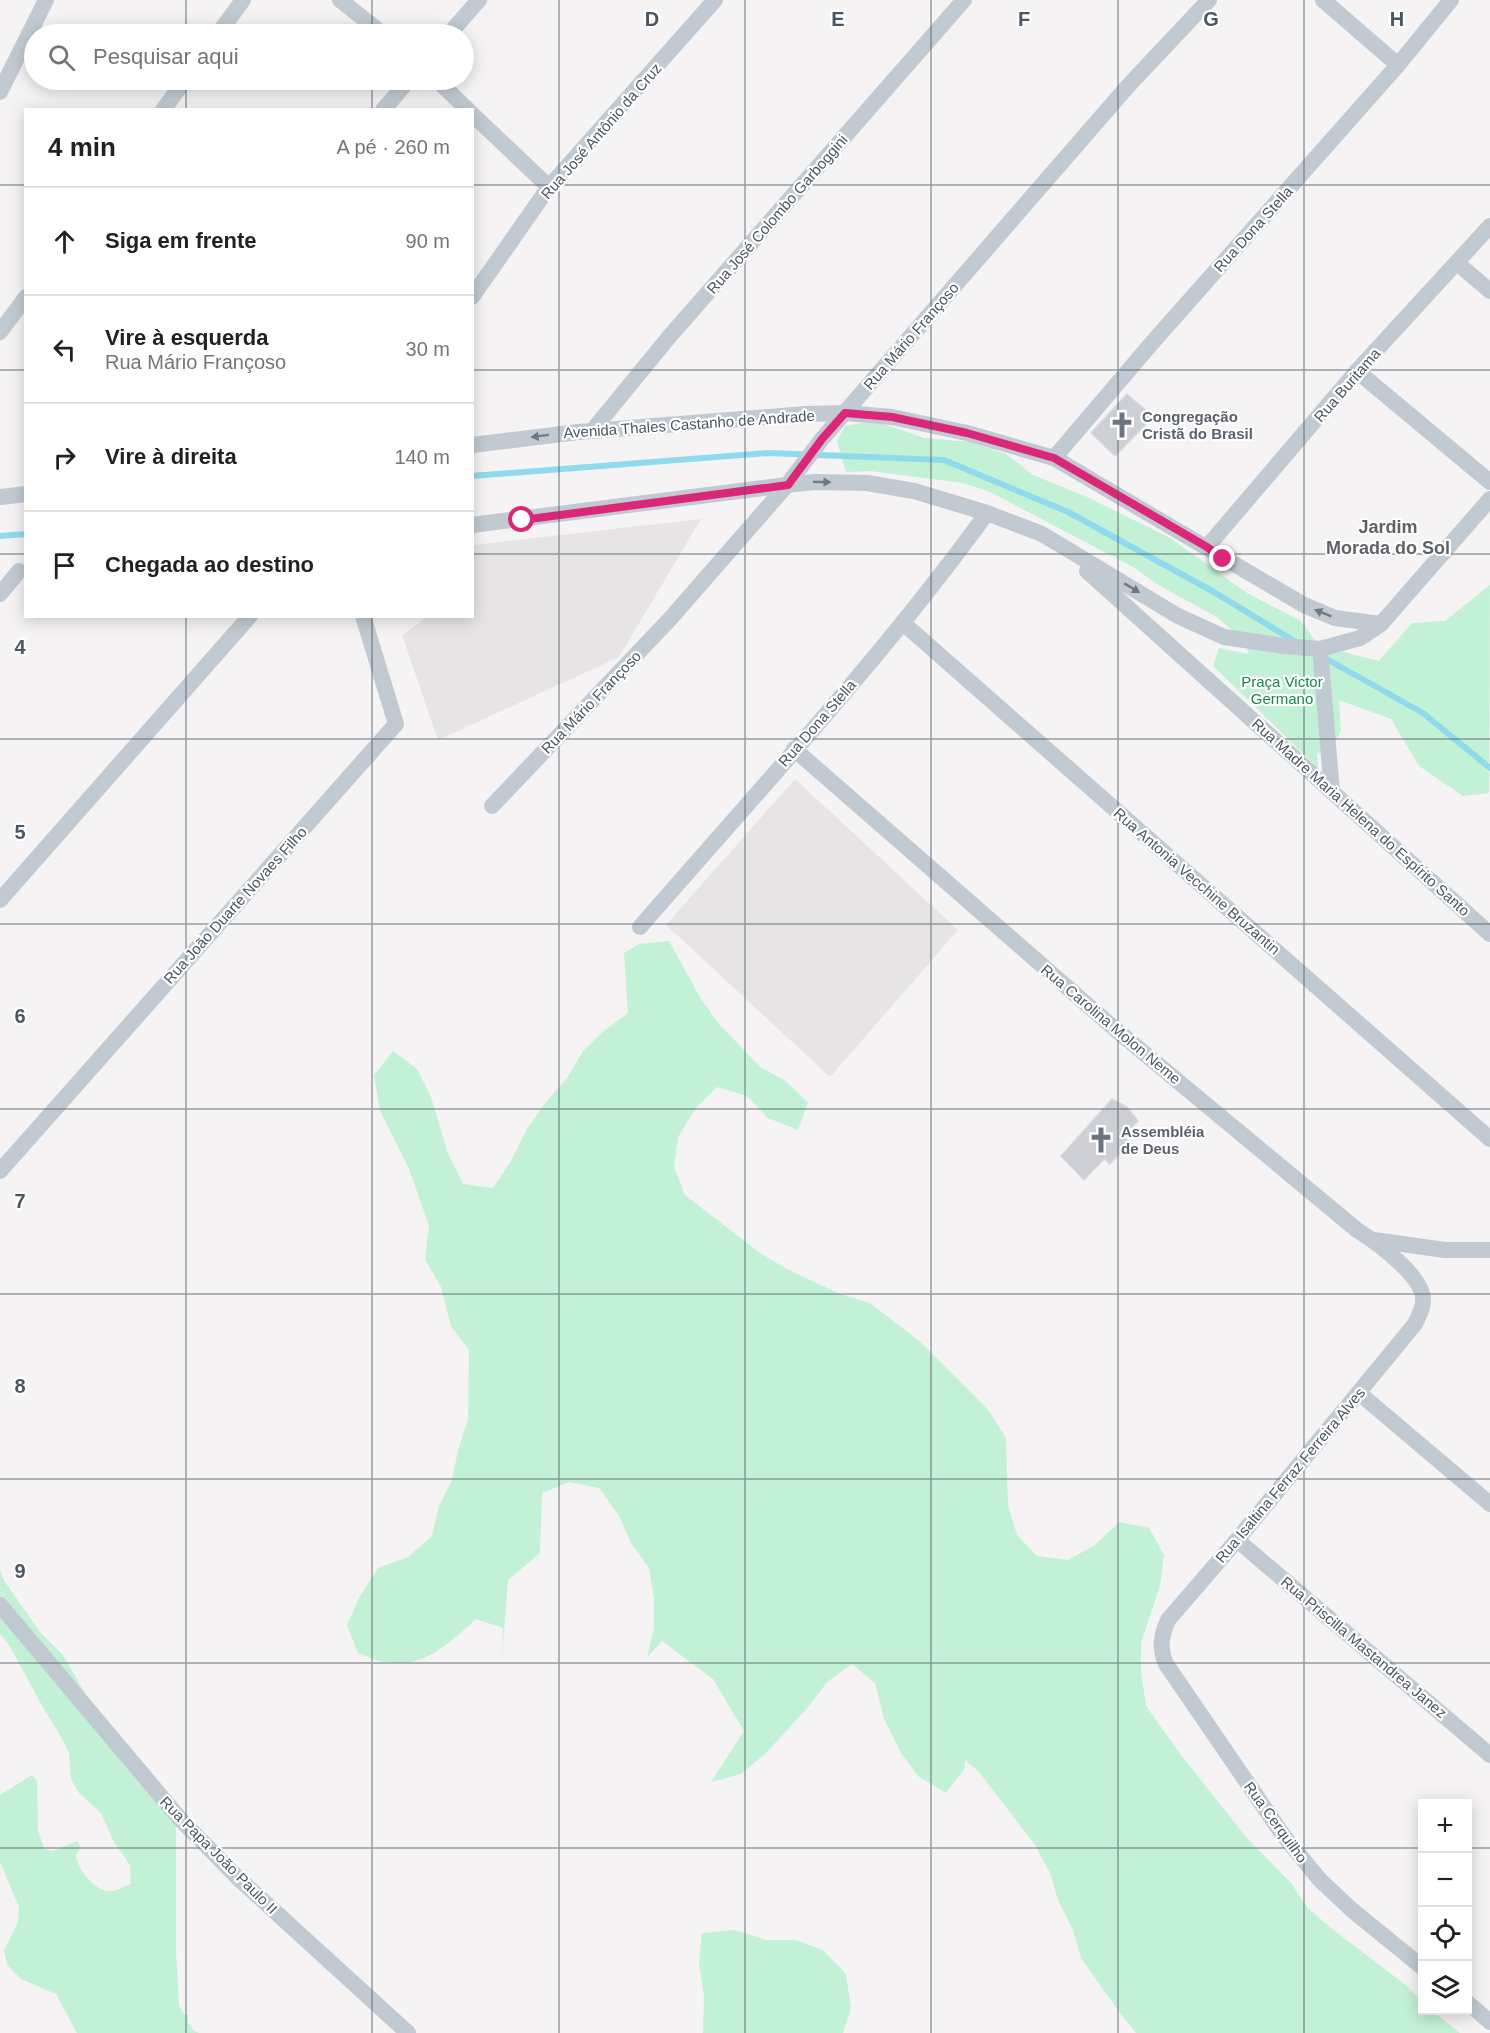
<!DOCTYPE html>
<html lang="pt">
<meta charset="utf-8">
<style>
body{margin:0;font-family:Helvetica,sans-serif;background:#f6f6f6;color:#202124}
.controls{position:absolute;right:18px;bottom:18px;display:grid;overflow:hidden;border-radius:0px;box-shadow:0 3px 15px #0003}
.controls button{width:54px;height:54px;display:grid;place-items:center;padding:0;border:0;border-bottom:2px solid #e0e0e0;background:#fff;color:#202124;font:30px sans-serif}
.stop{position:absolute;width:18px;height:18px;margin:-14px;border:4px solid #db2777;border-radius:50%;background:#fff}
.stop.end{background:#db2777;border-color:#fff;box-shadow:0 2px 6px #0008}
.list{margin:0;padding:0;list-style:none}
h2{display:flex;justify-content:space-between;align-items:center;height:78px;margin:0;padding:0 24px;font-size:26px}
h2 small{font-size:20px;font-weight:400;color:#757577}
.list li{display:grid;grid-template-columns:39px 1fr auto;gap:18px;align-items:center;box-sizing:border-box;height:108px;padding:0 24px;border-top:2px solid #e0e0e0}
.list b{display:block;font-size:22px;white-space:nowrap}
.list p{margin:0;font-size:20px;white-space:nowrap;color:#757577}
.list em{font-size:20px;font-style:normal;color:#757577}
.icon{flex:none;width:33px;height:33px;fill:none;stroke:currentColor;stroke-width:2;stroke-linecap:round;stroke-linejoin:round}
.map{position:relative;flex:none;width:1490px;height:2033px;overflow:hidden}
.search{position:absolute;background:#fff;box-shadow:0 3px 15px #0003;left:24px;top:24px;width:450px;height:66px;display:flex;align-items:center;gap:15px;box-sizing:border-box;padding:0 21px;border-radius:33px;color:#757577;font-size:22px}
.panel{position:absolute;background:#fff;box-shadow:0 3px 15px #0003;left:24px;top:108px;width:450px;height:510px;border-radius:0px}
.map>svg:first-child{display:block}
.education{fill:#e6e4e5}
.green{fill:#c3f1d5}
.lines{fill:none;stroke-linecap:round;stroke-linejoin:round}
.stream{stroke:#90daee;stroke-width:6}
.building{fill:#cdcfd5;stroke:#d7d9de;stroke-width:1.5}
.minor{stroke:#c1cad2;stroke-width:16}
.oneway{fill:#6e7983}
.route{stroke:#db2777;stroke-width:8}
.grid{fill:none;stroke:#4a5661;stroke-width:1.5;stroke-opacity:0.55}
.labels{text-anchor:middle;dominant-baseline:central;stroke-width:4.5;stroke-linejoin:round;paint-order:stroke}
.street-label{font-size:15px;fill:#4a5661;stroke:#fff}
.worship-label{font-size:15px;font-weight:bold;fill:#5b616d;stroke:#fff;text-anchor:start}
.park-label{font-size:15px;fill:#17864f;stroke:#fff}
.quarter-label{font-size:18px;font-weight:bold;fill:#5f6368;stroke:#fff}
.grid-label{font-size:20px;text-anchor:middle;font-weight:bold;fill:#4a5661;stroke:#fff;stroke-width:4.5;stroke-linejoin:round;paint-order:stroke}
</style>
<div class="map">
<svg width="1490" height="2033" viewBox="0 0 1490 2033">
<rect width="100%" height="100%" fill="#f5f3f3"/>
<g class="education">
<path d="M701,519L619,657L438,740L402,635L427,617L472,616L473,545Z"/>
<path d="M795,779L958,930L830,1077L666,925Z"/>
</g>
<g class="green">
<path d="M862,423L884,424L924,438L970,442L1006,454L1033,475L1087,497L1170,538L1247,593L1301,621L1319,646L1379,661L1412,623L1445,621L1490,585L1489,793L1463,796L1419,766L1391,719L1339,700L1341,731L1326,757L1317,752L1318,768L1213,666L1219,648L1249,654L1241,638L1217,617L1160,586L1133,567L990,492L963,483L870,471L846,472L837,441L845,426Z"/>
<path d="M669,941L701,999L719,1024L760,1067L787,1082L808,1103L798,1130L768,1118L747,1096L717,1087L696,1108L678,1137L674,1167L685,1195L760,1253L787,1269L840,1294L870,1303L918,1340L968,1389L989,1411L1006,1438L1008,1505L1017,1535L1037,1556L1068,1560L1095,1545L1119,1522L1149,1528L1164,1555L1160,1586L1141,1643V1672L1146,1706L1181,1755L1246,1837L1291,1883L1308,1908L1332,1929L1406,1985L1422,2002V2010L1432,2011L1460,2033H1136L1117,2009L1081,1958L1073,1930L1058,1900L1050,1873L1035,1845L979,1772L965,1760L964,1769L946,1793L919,1777L901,1753L884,1719L875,1683L852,1664L827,1682L809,1706L766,1753L741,1774L711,1782L744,1731L713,1679L662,1641L647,1658L654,1628V1598L649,1568L631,1543L619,1516L599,1488L569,1482L542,1493L540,1553L508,1580L502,1658L503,1628L476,1619C449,1643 425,1669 385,1662C376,1661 367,1656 358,1653L347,1625L359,1598L378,1568L408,1557L432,1536L439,1506L452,1480L458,1450L468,1420L469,1350L451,1326L441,1287L425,1259L429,1226L409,1169L380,1111L374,1075L393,1051L417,1069L431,1097L448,1154L463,1184L493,1188L511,1161L527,1129L546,1102L567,1078L583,1051L604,1031L628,1013L624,953L639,944Z"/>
<path d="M0,1571L5,1582L40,1632L63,1655L98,1715L176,1805V1952L179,2006L185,2015H188V2024H190L193,2030L199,2033H77L56,1994L21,1979L7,1965L4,1950L18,1922L19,1907L0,1862V1795L32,1775L37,1781L38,1830L44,1849L53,1851L77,1841L81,1848L76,1855C77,1868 94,1891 109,1891C115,1892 124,1886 131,1884L130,1865L114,1842L101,1813L79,1793L71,1779L69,1753L61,1737L44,1709L9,1645L0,1634Z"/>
<path d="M735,1930L766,1940H796L823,1950L846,1974L851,2008L843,2033H703L704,1996L699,1963L702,1933Z"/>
</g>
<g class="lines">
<g class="stream">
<path d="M472,476L768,453L944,460L1068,512L1214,592L1296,642"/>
<path d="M0,536L26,534"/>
<path d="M1323,657L1423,713L1490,768"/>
</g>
</g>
<g class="building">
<path d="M1127,394L1153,417L1115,456L1091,433Z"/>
<path d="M1112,1099L1127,1107L1138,1121L1124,1136L1129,1143L1110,1164L1104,1159L1084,1180L1061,1156Z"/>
</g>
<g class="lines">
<g class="minor">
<path d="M340,0L383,34"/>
<path d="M1323,0L1398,65"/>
<path d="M218,34L243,0"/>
<path d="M449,34L479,0"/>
<path d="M437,80L468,110"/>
<path d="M0,92L46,0"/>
<path d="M163,110L185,80"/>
<path d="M383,110L409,80"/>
<path d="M472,114L549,187"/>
<path d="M1457,263L1490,291"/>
<path d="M472,297L549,187L715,0"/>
<path d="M0,332L26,297"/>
<path d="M1357,371L1490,482"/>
<path d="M592,431L669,337L964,0"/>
<path d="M472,445L578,432L806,414L845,413L892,417L967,433L1054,458L1304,605L1335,618L1381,624"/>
<path d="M1054,458L1151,344L1398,65L1451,0"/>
<path d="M0,497L26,494"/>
<path d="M472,525L787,485L814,482L867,483L914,491L987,513L1042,534L1178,616L1224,637L1284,646L1320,649L1360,638L1381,624L1490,499"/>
<path d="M1207,547L1357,371L1490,226"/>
<path d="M1087,571L1490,934"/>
<path d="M0,594L19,571"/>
<path d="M903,623L1490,1139"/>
<path d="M1320,649L1332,792"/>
<path d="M794,749L1115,1029L1357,1230C1376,1242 1425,1277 1423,1301C1423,1309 1418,1317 1415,1324L1237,1540L1168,1620C1161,1636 1159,1648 1166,1664L1283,1835L1320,1880L1352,1910L1422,1967"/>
<path d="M492,806L670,619L787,485L822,439L898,351L1128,86L1209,0"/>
<path d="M0,900L250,616"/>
<path d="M640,927C758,791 881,659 987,513"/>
<path d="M0,1171L396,724L363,616"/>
<path d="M1374,1240L1445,1250H1490"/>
<path d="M1359,1393L1490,1504"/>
<path d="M1237,1540L1490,1755"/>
<path d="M0,1605L181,1820L237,1877L408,2033"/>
<path d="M1468,2003L1490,2022"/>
</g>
</g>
<defs><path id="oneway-solid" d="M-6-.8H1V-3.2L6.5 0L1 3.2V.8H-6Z" transform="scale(1.5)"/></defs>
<g class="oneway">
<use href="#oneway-solid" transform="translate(540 436) rotate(173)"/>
<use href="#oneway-solid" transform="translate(822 482) rotate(1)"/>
<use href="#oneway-solid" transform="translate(1132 588) rotate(31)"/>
<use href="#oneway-solid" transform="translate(1323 613) rotate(-158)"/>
</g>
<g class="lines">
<path class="route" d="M522,520L788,485L822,439L845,413L892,417L967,433L1054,458L1207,547L1223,559"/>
</g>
<path class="grid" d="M186,0V34M372,0V34M559,0V2033M745,0V2033M931,0V2033M1118,0V2033M1304,0V2033M186,80V110M372,80V110M0,185H26M472,185H1490M0,370H26M472,370H1490M0,554H26M472,554H1490M186,616V2033M372,616V2033M0,739H1490M0,924H1490M0,1109H1490M0,1294H1490M0,1479H1490M0,1663H1490M0,1848H1422M1468,1848H1490"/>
<defs>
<g id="church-bare" transform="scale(2.07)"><path d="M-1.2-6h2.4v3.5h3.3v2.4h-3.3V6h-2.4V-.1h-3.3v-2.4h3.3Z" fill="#6b7280" stroke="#fff" stroke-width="2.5" paint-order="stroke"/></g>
</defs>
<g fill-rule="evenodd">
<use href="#church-bare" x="1122" y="425"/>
<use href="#church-bare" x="1101" y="1140"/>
</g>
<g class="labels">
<g class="street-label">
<text transform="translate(601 131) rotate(-49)">Rua José Antônio da Cruz</text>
<text transform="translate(777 214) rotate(-49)">Rua José Colombo Garboggini</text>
<text transform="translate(1253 229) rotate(-48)">Rua Dona Stella</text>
<text transform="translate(911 336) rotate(-49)">Rua Mário Françoso</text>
<text transform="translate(1347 385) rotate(-49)">Rua Buritama</text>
<text transform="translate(689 424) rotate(-4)">Avenida Thales Castanho de Andrade</text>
<text transform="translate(591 702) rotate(-46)">Rua Mário Françoso</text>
<text transform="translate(817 723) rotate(-49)">Rua Dona Stella</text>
<text transform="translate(1361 817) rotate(42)">Rua Madre Maria Helena do Espírito Santo</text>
<text transform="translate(1197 881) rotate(41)">Rua Antonia Vecchine Bruzantin</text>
<text transform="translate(235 905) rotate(-48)">Rua João Duarte Novaes Filho</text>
<text transform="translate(1111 1024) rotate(40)">Rua Carolina Molon Neme</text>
<text transform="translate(1290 1475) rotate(-50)">Rua Isaltina Ferraz Ferreira Alves</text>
<text transform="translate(1364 1647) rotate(40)">Rua Priscilla Mastandrea Janez</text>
<text transform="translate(1276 1822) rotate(54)">Rua Cerquilho</text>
<text transform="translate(219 1855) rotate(45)">Rua Papa João Paulo II</text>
</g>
<g class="worship-label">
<text x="1142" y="416">Congregação<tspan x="1142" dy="17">Cristã do Brasil</tspan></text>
<text x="1121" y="1131">Assembléia<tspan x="1121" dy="17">de Deus</tspan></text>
</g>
<g class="park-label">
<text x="1282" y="681">Praça Victor<tspan x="1282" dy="17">Germano</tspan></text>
</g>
<g class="quarter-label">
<text x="1388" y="527">Jardim<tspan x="1388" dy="21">Morada do Sol</tspan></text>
</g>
</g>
<g class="grid-label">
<text x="652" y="26">D</text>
<text x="838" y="26">E</text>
<text x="1024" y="26">F</text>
<text x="1211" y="26">G</text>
<text x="1397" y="26">H</text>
<text x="20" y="654">4</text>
<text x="20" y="839">5</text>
<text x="20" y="1023">6</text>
<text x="20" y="1208">7</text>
<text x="20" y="1393">8</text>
<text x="20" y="1578">9</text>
</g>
</svg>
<div class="controls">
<button>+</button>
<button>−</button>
<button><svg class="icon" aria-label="locate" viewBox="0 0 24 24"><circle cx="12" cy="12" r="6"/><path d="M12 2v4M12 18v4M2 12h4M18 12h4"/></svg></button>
<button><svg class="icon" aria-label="layers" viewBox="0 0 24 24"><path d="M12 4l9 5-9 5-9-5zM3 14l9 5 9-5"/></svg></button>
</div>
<div class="stop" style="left:522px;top:520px"></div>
<div class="stop end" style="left:1223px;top:559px"></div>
<div class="search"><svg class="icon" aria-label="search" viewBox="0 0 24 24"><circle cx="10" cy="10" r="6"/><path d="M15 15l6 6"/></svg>Pesquisar aqui</div>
<section class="panel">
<h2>4 min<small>A pé · 260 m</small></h2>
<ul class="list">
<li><svg class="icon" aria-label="ahead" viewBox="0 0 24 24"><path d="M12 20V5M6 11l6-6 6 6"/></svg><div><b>Siga em frente</b></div><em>90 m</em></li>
<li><svg class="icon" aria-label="left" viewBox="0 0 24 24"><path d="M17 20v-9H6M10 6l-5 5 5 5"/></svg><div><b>Vire à esquerda</b><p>Rua Mário Françoso</p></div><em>30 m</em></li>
<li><svg class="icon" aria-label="right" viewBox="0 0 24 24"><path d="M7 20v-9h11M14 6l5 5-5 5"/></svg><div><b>Vire à direita</b></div><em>140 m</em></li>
<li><svg class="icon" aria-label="arrive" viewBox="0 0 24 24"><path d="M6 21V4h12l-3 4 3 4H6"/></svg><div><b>Chegada ao destino</b></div></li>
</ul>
</section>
</div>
